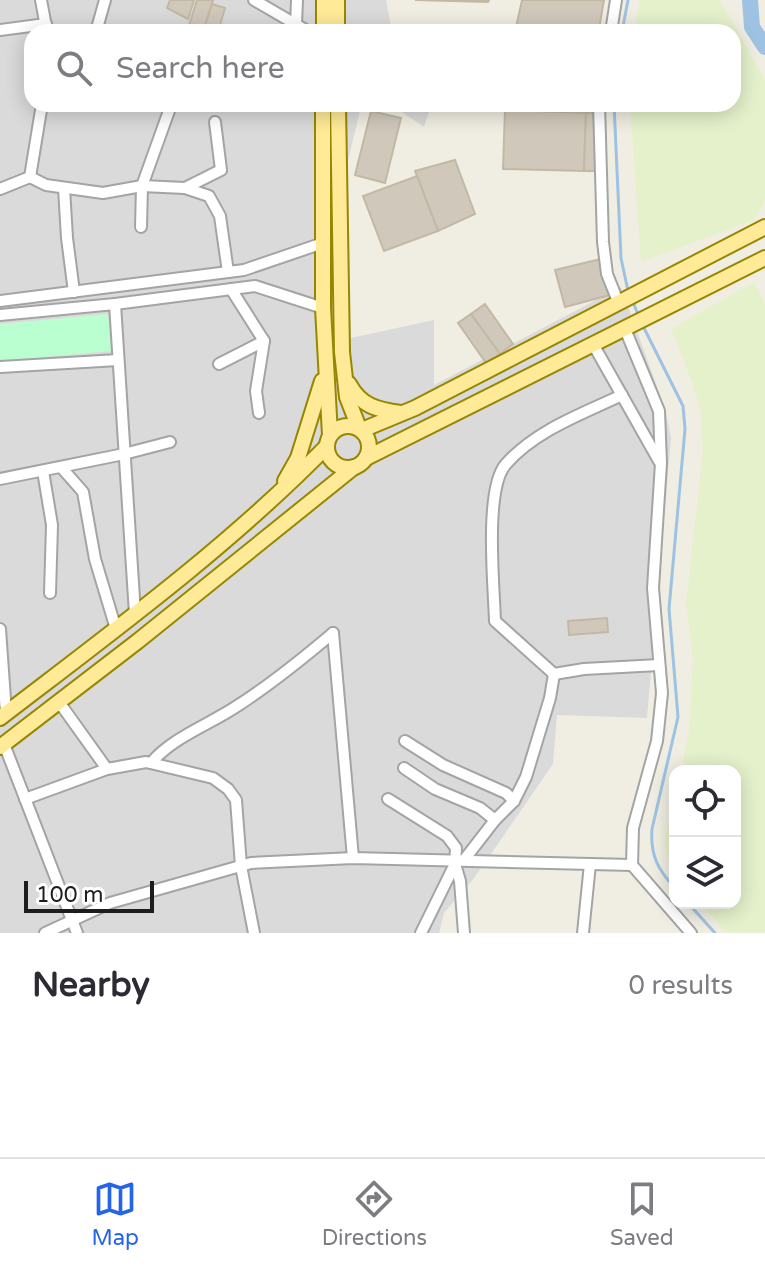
<!DOCTYPE html>
<style>
body{margin:0;font-family:"Varela Round",sans-serif;background:#f7f7f7;color:#2b2b33}
.controls{position:absolute;right:24px;bottom:24px;display:grid;overflow:hidden;border-radius:16px;box-shadow:0 4px 20px #0003}
.controls button{width:72px;height:72px;display:grid;place-items:center;padding:0;border:0;border-bottom:2px solid #e1e1e2;background:#fff;color:#2b2b33;font:40px sans-serif}
.scale{position:absolute;left:24px;bottom:20px;width:130px;box-sizing:border-box;padding-left:8px;border:4px solid #1d1d1d;border-top:0;font-size:22px;line-height:28px;white-space:nowrap;color:#1d1d1d;-webkit-text-stroke:6px #fff;paint-order:stroke}
.list{margin:0;padding:0;list-style:none}
h2{display:flex;justify-content:space-between;align-items:center;height:104px;margin:0;padding:0 32px;font-size:34px}
h2 small{font-size:26px;font-weight:400;color:#7c7c81}
.icon{flex:none;width:44px;height:44px;fill:none;stroke:currentColor;stroke-width:2;stroke-linecap:round;stroke-linejoin:round}
.map{position:relative;flex:none;width:765px;height:933px;overflow:hidden}
.search{position:absolute;background:#fff;box-shadow:0 4px 20px #0003;left:24px;right:24px;top:24px;height:88px;display:flex;align-items:center;gap:20px;box-sizing:border-box;padding:0 28px;border-radius:24px;color:#7c7c81;font-size:30px}
.sheet{height:224px;background:#fff}
nav{display:flex;justify-content:space-around;align-items:center;box-sizing:border-box;height:112px;border-top:2px solid #e1e1e2;background:#fff;font-size:22px;color:#7c7c81}
nav a{display:grid;justify-items:center;gap:4px}
nav .on{color:#2563eb}
.map>svg:first-child{display:block}
.residential{fill:#dbdada}
.farmland{fill:#e5f1cb}
.park{fill:#baffcf}
.lines{fill:none;stroke-linecap:round;stroke-linejoin:round}
.stream{stroke:#9ec3e2;stroke-width:3}
.river{stroke:#9ec3e2;stroke-width:16}
.building{fill:#d0c9bb;stroke:#c3b8a3;stroke-width:2}
.minor-casing{stroke:#a4a4a4;stroke-width:14}
.major-casing{stroke:#978700;stroke-width:18}
.minor{stroke:#fff;stroke-width:10}
.major{stroke:#ffea98;stroke-width:14}
</style>
<div class="map">
<svg width="765" height="933" viewBox="0 0 765 933">
<rect width="100%" height="100%" fill="#f0eee2"/>
<g class="residential">
<path d="M0,0H386L392,32H32V104H389L361,107L344,177L351,338L434,320V385L621,287L665,409L671,438L647,718L557,715L553,764L475,877L444,913L439,933H0Z"/>
<path d="M390,104H429L431,106L424,127Z"/>
</g>
<g class="farmland">
<path d="M640,0H720L765,79V201L754,220L641,262L630,104H733V32H634Z"/>
<path d="M754,282L765,303V933H727L699,903H735V771H681L689,729L693,658L686,604L703,452L701,414L694,387L671,329Z"/>
<path d="M675,798V871L665,851L666,834Z"/>
</g>
<path class="park" d="M108,314L111,351L0,361V324Z"/>
<g class="lines">
<g class="stream">
<path d="M622,32L628,0"/>
<path d="M614,104L621,258L628,291"/>
<path d="M633,302L639,317"/>
<path d="M642,324L683,406L685,429L669,609L678,717L652,829C650,855 658,870 675,888"/>
<path d="M688,903L715,933"/>
</g>
<path class="river" d="M750,0L752,27L765,47"/>
</g>
<g class="building">
<path d="M170,0H194L188,19L167,8Z"/>
<path d="M197,0H213L203,32H187Z"/>
<path d="M415,0H489L488,2Z"/>
<path d="M522,0H604L599,29L515,32Z"/>
<path d="M212,4L225,8L218,32H203Z"/>
<path d="M505,110L586,113L584,171L503,169Z"/>
<path d="M371,111L401,118L385,183L355,175Z"/>
<path d="M586,113H597L595,171H584Z"/>
<path d="M455,160L475,214L438,231L415,171Z"/>
<path d="M417,176L438,231L384,251L363,196Z"/>
<path d="M601,259L610,295L565,307L555,270Z"/>
<path d="M485,304L513,344L500,354L471,314Z"/>
<path d="M471,314L500,354L486,363L458,323Z"/>
<path d="M607,618L608,632L569,635L568,621Z"/>
</g>
<g class="lines">
<g class="minor-casing">
<g id="minor">
<path d="M41,0L47,32"/>
<path d="M254,0L309,32"/>
<path d="M296,25L297,0"/>
<path d="M0,30L46,24"/>
<path d="M96,32L105,0"/>
<path d="M611,32L616,0"/>
<path d="M578,104H599"/>
<path d="M599,104L603,242L607,274L619,304"/>
<path d="M30,177L46,185L103,193L142,186L185,188L209,196L220,216L228,272"/>
<path d="M64,188L67,238L74,292"/>
<path d="M185,188L221,170L215,122"/>
<path d="M0,189L30,177L42,104"/>
<path d="M141,227L142,186L170,108"/>
<path d="M231,289L264,341L256,391L259,413"/>
<path d="M0,301L244,270L323,243"/>
<path d="M115,304L135,614"/>
<path d="M0,315L115,304L255,286L323,308"/>
<path d="M625,329L659,411L661,463L653,588L662,693L657,741L633,828L632,865L691,933"/>
<path d="M593,344L659,461"/>
<path d="M219,364L264,341"/>
<path d="M0,367L118,360"/>
<path d="M61,467L83,492L95,559L116,629"/>
<path d="M43,471L52,525L50,593"/>
<path d="M0,479L124,454L170,442"/>
<path d="M0,629L6,713"/>
<path d="M333,633L353,858"/>
<path d="M554,674L495,621C494,587 484,488 506,464C536,430 582,414 622,395"/>
<path d="M59,702L107,769"/>
<path d="M405,741L443,765L506,793L514,801"/>
<path d="M4,744L77,933"/>
<path d="M151,763C172,738 206,726 234,708C269,686 301,660 333,633"/>
<path d="M404,768L435,789L480,808L495,820"/>
<path d="M25,799L107,769L146,762L213,778L228,789L236,800L241,866L254,933"/>
<path d="M388,799L447,836L456,848L455,864L421,933"/>
<path d="M464,860L495,820L514,801L526,777L550,698L554,674L584,669L659,665"/>
<path d="M455,864L460,881L464,933"/>
<path d="M45,933L110,903L251,863L353,858L632,865"/>
<path d="M583,933L590,864"/>
</g>
</g>
<g class="major-casing">
<g id="major">
<path d="M324,32V0"/>
<path d="M337,32V0"/>
<path d="M323,104V308L330,435"/>
<path d="M338,104L342,352L347,397L359,428"/>
<path d="M349,384C361,406 377,410 401,413"/>
<circle cx="348" cy="447" r="21"/>
<path d="M362,430L415,408L765,227"/>
<path d="M366,458L765,258"/>
<path d="M285,481L298,458L322,381"/>
<path d="M0,718C112,632 227,548 326,447"/>
<path d="M0,747L138,641L354,467"/>
</g>
</g>
<use href="#minor" class="minor"/>
<use href="#major" class="major"/>
</g>
</svg>
<div class="controls">
<button><svg class="icon" aria-label="locate" viewBox="0 0 24 24"><circle cx="12" cy="12" r="6"/><path d="M12 2v4M12 18v4M2 12h4M18 12h4"/></svg></button>
<button><svg class="icon" aria-label="layers" viewBox="0 0 24 24"><path d="M12 4l9 5-9 5-9-5zM3 14l9 5 9-5"/></svg></button>
</div>
<div class="scale">100 m</div>
<div class="search"><svg class="icon" aria-label="search" viewBox="0 0 24 24"><circle cx="10" cy="10" r="6"/><path d="M15 15l6 6"/></svg>Search here</div>
</div>
<section class="sheet">
<h2>Nearby<small>0 results</small></h2>
<ul class="list">
</ul>
</section>
<nav>
<a class="on"><svg class="icon" aria-label="map" viewBox="0 0 24 24"><path d="M3 6l6-2 6 2 6-2v14l-6 2-6-2-6 2zM9 4v14M15 6v14"/></svg>Map</a>
<a><svg class="icon" aria-label="directions" viewBox="0 0 24 24"><path d="M12 3l9 9-9 9-9-9zM9 14v-3h6M13 9l2 2-2 2"/></svg>Directions</a>
<a><svg class="icon" aria-label="saved" viewBox="0 0 24 24"><path d="M7 4h10v16l-5-4-5 4z"/></svg>Saved</a>
</nav>
